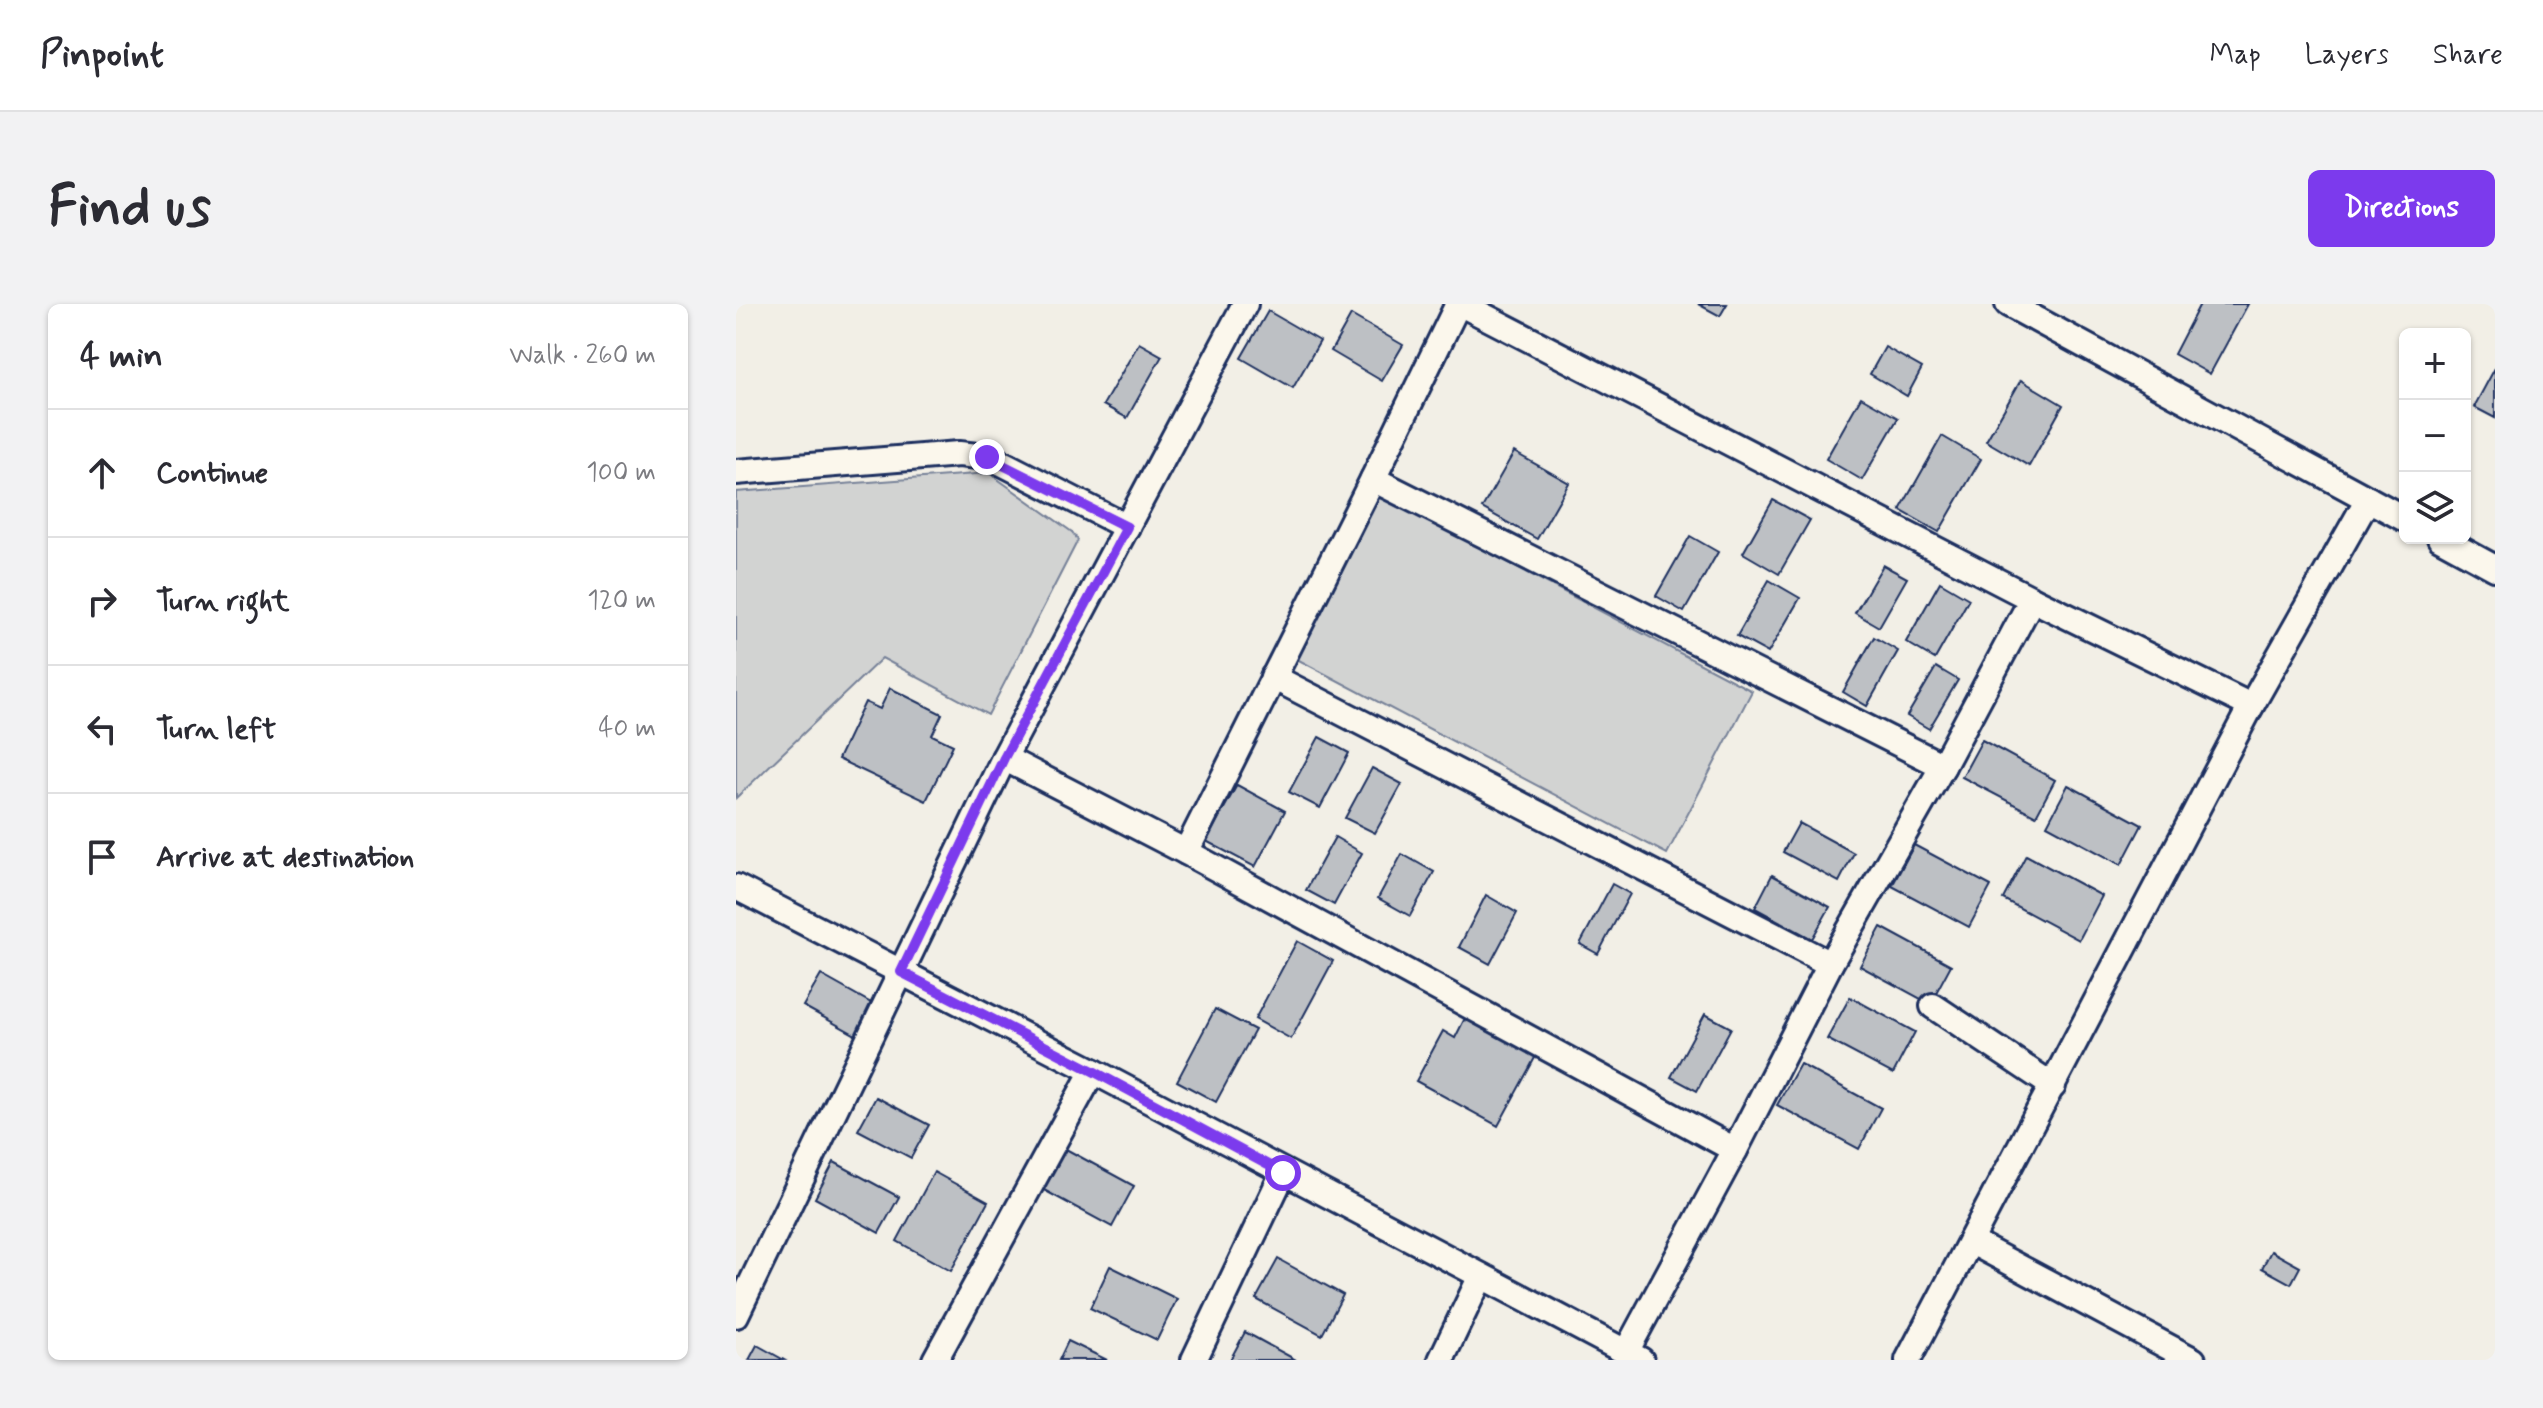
<!DOCTYPE html>
<meta charset="utf-8">
<style>
body{margin:0;font-family:Mynerve,sans-serif;background:#f2f2f3;color:#2b2b33}
.controls{position:absolute;right:24px;top:24px;display:grid;overflow:hidden;border-radius:12px;box-shadow:0 2px 6px #0004}
.controls button{width:72px;height:72px;display:grid;place-items:center;padding:0;border:0;border-bottom:2px solid #e1e1e2;background:#fff;color:#2b2b33;font:40px sans-serif}
.stop{position:absolute;width:24px;height:24px;margin:-18px;border:6px solid #7c3aed;border-radius:50%;background:#fff}
.stop.end{background:#7c3aed;border-color:#fff;box-shadow:0 2px 8px #0008}
.list{margin:0;padding:0;list-style:none}
h2{display:flex;justify-content:space-between;align-items:center;height:104px;margin:0;padding:0 32px;font-size:34px}
h2 small{font-size:26px;font-weight:400;color:#7c7c81}
.list li{display:grid;grid-template-columns:52px 1fr auto;gap:24px;align-items:center;box-sizing:border-box;height:128px;padding:0 32px;border-top:2px solid #e1e1e2}
.list b{display:block;font-size:30px;white-space:nowrap}
.list em{font-size:26px;font-style:normal;color:#7c7c81}
.icon{flex:none;width:44px;height:44px;fill:none;stroke:currentColor;stroke-width:2;stroke-linecap:round;stroke-linejoin:round}
.map{position:relative;flex:none;width:1759px;height:1056px;overflow:hidden;border-radius:12px}
header{display:flex;align-items:center;gap:48px;box-sizing:border-box;height:112px;padding:0 40px;background:#fff;border-bottom:2px solid #e1e1e2}
header strong{font-size:38px}
nav{display:flex;gap:44px;margin-inline-start:auto;font-size:28px}
.intro{display:flex;align-items:center;justify-content:space-between;box-sizing:border-box;height:192px;padding:0 48px}
h1{margin:0;font-size:56px}
.button{padding:20px 36px;border-radius:12px;background:#7c3aed;color:#fff;font-size:28px;font-weight:700}
main{display:flex;gap:48px;padding:0 48px}
aside{flex:1;background:#fff;border-radius:12px;box-shadow:0 2px 6px #0004}
.map>svg:first-child{display:block}
.green{fill:#d2d3d2;stroke:#768198;stroke-width:2}
.building{fill:#bdc0c4;stroke:#1b2f5e;stroke-width:2}
.lines{fill:none;stroke-linecap:round;stroke-linejoin:round}
.minor-casing{stroke:#1b2f5e;stroke-width:30}
.minor{stroke:#fbf7ec;stroke-width:24}
.route{stroke:#7c3aed;stroke-width:10}
</style>
<header>
<strong>Pinpoint</strong>
<nav><a>Map</a><a>Layers</a><a>Share</a></nav>
</header>
<div class="intro"><h1>Find us</h1><a class="button">Directions</a></div>
<main>
<aside>
<h2>4 min<small>Walk · 260 m</small></h2>
<ul class="list">
<li><svg class="icon" aria-label="ahead" viewBox="0 0 24 24"><path d="M12 20V5M6 11l6-6 6 6"/></svg><div><b>Continue</b></div><em>100 m</em></li>
<li><svg class="icon" aria-label="right" viewBox="0 0 24 24"><path d="M7 20v-9h11M14 6l5 5-5 5"/></svg><div><b>Turn right</b></div><em>120 m</em></li>
<li><svg class="icon" aria-label="left" viewBox="0 0 24 24"><path d="M17 20v-9H6M10 6l-5 5 5 5"/></svg><div><b>Turn left</b></div><em>40 m</em></li>
<li><svg class="icon" aria-label="arrive" viewBox="0 0 24 24"><path d="M6 21V4h12l-3 4 3 4H6"/></svg><div><b>Arrive at destination</b></div></li>
</ul>
</aside>
<div class="map">
<svg width="1759" height="1056" viewBox="0 0 1759 1056">
<rect width="100%" height="100%" fill="#f2efe6"/>
<filter id="ink" filterUnits="userSpaceOnUse"><feTurbulence type="fractalNoise" baseFrequency=".0125" numOctaves="2"/><feDisplacementMap in="SourceGraphic" scale="16" xChannelSelector="R" yChannelSelector="G"/><feConvolveMatrix kernelMatrix="1 2 1 2 8 2 1 2 1" color-interpolation-filters="sRGB"/></filter>
<g filter="url(#ink)">
<g class="green">
<path d="M253,169L336,228L342,236L252,411L146,354L0,494V188Z"/>
<path d="M642,190L1016,387L931,550L557,353Z"/>
</g>
<g class="building">
<path d="M962,0H991L984,12Z"/>
<path d="M1464,0H1512L1474,70L1438,50Z"/>
<path d="M532,7L584,37L557,84L505,54Z"/>
<path d="M615,11L667,41L646,77L595,47Z"/>
<path d="M403,39L426,52L391,114L367,101Z"/>
<path d="M1149,43L1186,64L1171,92L1134,70Z"/>
<path d="M1759,64V114L1738,103Z"/>
<path d="M1285,76L1327,101L1293,162L1250,137Z"/>
<path d="M1125,93L1162,114L1126,176L1090,155Z"/>
<path d="M1206,132L1245,155L1203,228L1164,206Z"/>
<path d="M778,148L833,179L801,235L746,204Z"/>
<path d="M1037,196L1074,216L1043,270L1007,249Z"/>
<path d="M954,232L982,248L948,308L920,292Z"/>
<path d="M1147,261L1171,274L1143,323L1119,309Z"/>
<path d="M1033,276L1064,294L1032,349L1001,332Z"/>
<path d="M1204,278L1233,295L1199,355L1170,338Z"/>
<path d="M1138,333L1162,347L1131,402L1107,388Z"/>
<path d="M1200,363L1222,376L1193,425L1171,412Z"/>
<path d="M154,384L206,410L196,431L217,441L190,497L102,455L129,398L144,405Z"/>
<path d="M583,433L613,449L584,504L553,488Z"/>
<path d="M1246,436L1319,476L1300,512L1226,473Z"/>
<path d="M636,464L666,480L639,529L609,514Z"/>
<path d="M501,481L549,507L519,563L470,537Z"/>
<path d="M1332,481L1406,521L1385,561L1311,521Z"/>
<path d="M1063,519L1118,549L1103,578L1047,548Z"/>
<path d="M599,533L626,549L598,601L570,586Z"/>
<path d="M1178,541L1255,582L1233,623L1156,582Z"/>
<path d="M666,550L698,568L674,612L642,594Z"/>
<path d="M1290,551L1366,592L1343,636L1267,595Z"/>
<path d="M1036,571L1094,603L1076,635L1019,604Z"/>
<path d="M876,580L894,590L862,650L844,640Z"/>
<path d="M750,591L781,609L754,660L723,643Z"/>
<path d="M1145,623L1215,661L1194,700L1124,662Z"/>
<path d="M561,637L597,657L555,735L519,715Z"/>
<path d="M85,671L142,703L125,734L67,702Z"/>
<path d="M1114,693L1179,728L1157,770L1091,735Z"/>
<path d="M479,705L519,726L480,798L441,777Z"/>
<path d="M969,710L995,724L961,787L935,773Z"/>
<path d="M730,712L801,750L762,822L680,777L707,727L719,734Z"/>
<path d="M1064,760L1145,804L1123,845L1041,801Z"/>
<path d="M140,793L193,821L175,854L122,826Z"/>
<path d="M328,844L398,882L376,923L306,885Z"/>
<path d="M98,858L163,893L143,929L79,894Z"/>
<path d="M198,868L252,898L215,967L161,937Z"/>
<path d="M1535,947L1564,963L1555,980L1526,964Z"/>
<path d="M542,955L607,991L586,1031L520,995Z"/>
<path d="M374,962L441,995L421,1036L354,1004Z"/>
<path d="M509,1028L560,1056H494Z"/>
<path d="M332,1037L371,1056H323Z"/>
<path d="M21,1041L48,1056H13Z"/>
</g>
<g class="lines">
<g class="minor-casing">
<g id="minor">
<path d="M725,0L1296,295L1515,402"/>
<path d="M1272,0L1669,215"/>
<path d="M0,168L223,150L251,153L266,159L391,223"/>
<path d="M637,175L1207,462"/>
<path d="M1704,234L1759,264"/>
<path d="M537,373L1094,660"/>
<path d="M268,454L450,548L999,846"/>
<path d="M450,548L637,175L722,0"/>
<path d="M0,583L357,767L905,1056"/>
<path d="M1197,702L1317,782"/>
<path d="M1236,938L1457,1056"/>
<path d="M0,1011L268,454L509,0"/>
<path d="M890,1048L999,846L1094,660L1207,462L1296,295"/>
<path d="M199,1056L357,767"/>
<path d="M458,1056L547,869"/>
<path d="M705,1056L745,972"/>
<path d="M1172,1056L1515,402L1632,195"/>
</g>
</g>
<use href="#minor" class="minor"/>
</g>
</g>
<g class="lines" filter="url(#ink)">
<path class="route" d="M251,153L391,223L268,454L165,668L357,767L547,869"/>
</g>
</svg>
<div class="controls">
<button>+</button>
<button>−</button>
<button><svg class="icon" aria-label="layers" viewBox="0 0 24 24"><path d="M12 4l9 5-9 5-9-5zM3 14l9 5 9-5"/></svg></button>
</div>
<div class="stop" style="left:547px;top:869px"></div>
<div class="stop end" style="left:251px;top:153px"></div>
</div>
</main>
